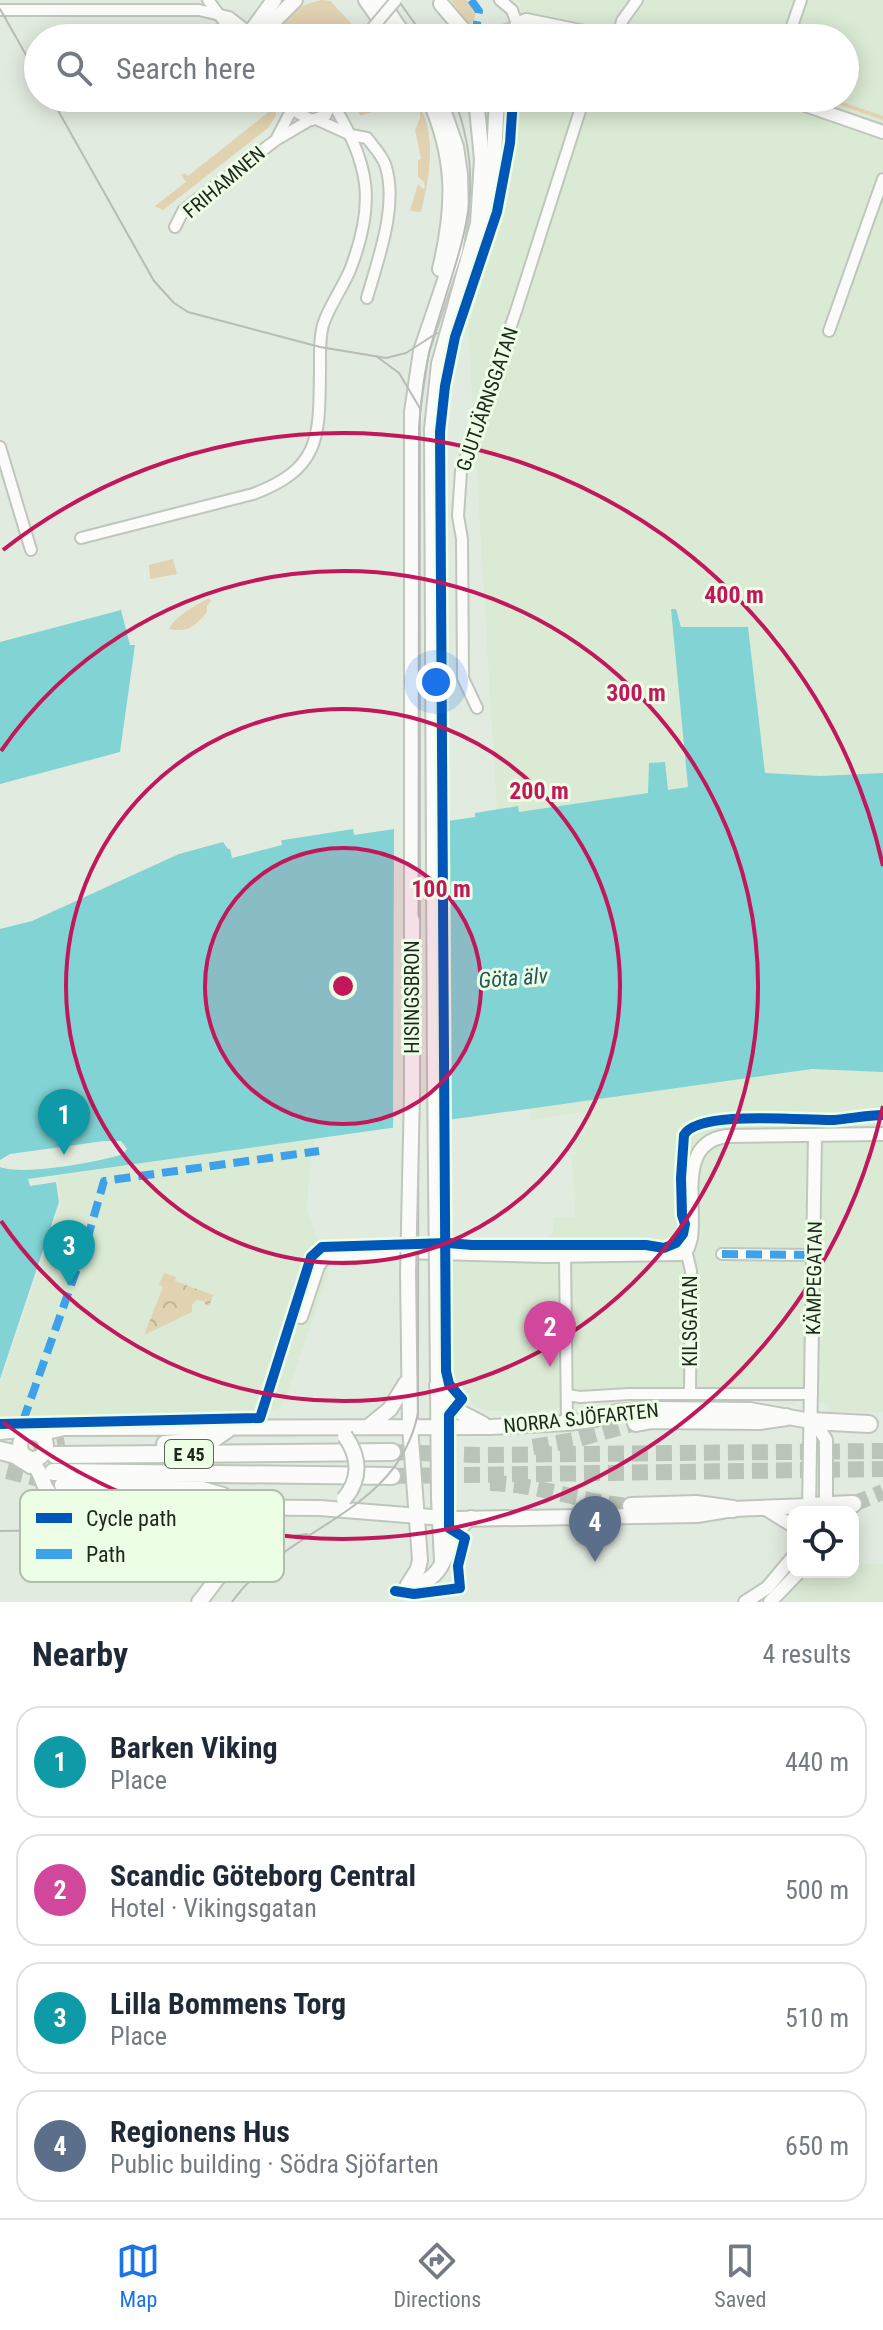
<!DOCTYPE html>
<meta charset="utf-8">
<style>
body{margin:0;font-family:"Roboto Condensed",sans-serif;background:#f6f6f7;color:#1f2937}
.controls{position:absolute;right:24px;bottom:24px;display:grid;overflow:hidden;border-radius:16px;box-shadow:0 4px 20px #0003}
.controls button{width:72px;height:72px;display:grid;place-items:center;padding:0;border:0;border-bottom:2px solid #e0e1e3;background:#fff;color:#1f2937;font:40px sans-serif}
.you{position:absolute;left:436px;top:682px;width:28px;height:28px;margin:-20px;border:6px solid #fff;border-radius:50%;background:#1a73e8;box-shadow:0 0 0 12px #1a73e833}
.badge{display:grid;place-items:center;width:52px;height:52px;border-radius:50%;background:#1a73e8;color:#fff;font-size:26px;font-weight:700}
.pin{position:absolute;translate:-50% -66px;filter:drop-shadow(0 2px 4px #0008)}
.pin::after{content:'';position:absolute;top:42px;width:28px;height:24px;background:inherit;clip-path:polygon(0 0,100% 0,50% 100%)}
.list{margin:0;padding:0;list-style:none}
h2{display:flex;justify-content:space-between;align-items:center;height:104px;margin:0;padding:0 32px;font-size:34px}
h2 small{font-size:26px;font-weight:400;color:#747a83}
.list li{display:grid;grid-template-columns:52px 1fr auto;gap:24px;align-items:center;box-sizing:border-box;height:112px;margin:0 16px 16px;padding:0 16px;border:2px solid #e0e1e3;border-radius:24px}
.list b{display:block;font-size:30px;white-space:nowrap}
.list p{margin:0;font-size:26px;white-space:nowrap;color:#747a83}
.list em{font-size:26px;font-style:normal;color:#747a83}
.icon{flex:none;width:44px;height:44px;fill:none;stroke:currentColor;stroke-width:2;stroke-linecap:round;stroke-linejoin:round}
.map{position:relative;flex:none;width:883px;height:1602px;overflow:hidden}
.search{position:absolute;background:#fff;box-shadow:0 4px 20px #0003;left:24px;right:24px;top:24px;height:88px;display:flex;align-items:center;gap:20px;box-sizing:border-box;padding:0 28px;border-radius:44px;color:#747a83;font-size:30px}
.sheet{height:616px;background:#fff}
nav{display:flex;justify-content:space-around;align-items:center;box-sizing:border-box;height:112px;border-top:2px solid #e0e1e3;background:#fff;font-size:22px;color:#747a83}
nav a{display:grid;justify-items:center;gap:4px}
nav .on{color:#1a73e8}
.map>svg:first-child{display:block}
.built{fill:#daead4}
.grass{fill:#e1d2b1}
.park{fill:url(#park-crowns)}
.water{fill:#82d3d4}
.pier{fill:#e2ebdf}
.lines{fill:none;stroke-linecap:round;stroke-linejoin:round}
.trunk-tunnel{stroke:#bbc4b8;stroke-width:16;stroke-dasharray:16 8;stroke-linecap:butt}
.minor-casing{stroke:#bfc6bc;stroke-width:14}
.tertiary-casing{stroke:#bfc6bc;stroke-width:16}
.secondary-casing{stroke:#bfc6bc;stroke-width:18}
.trunk-casing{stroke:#bfc6bc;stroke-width:20}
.minor{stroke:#fbfcfa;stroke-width:10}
.tertiary{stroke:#fbfcfa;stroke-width:12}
.secondary{stroke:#fbfcfa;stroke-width:14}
.trunk{stroke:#fbfcfa;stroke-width:16}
.tram{stroke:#b9bbb9;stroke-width:2}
.minor-bridge-casing{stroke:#bfc6bc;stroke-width:14;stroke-linecap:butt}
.secondary-bridge-casing{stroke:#bfc6bc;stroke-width:18;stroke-linecap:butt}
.minor-bridge{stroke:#fbfcfa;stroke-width:10}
.secondary-bridge{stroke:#fbfcfa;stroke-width:14}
.quiet{stroke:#3da2ea;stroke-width:8;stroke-dasharray:16 8;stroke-linecap:butt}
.cycleway-casing{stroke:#ecffe6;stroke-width:15}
.cycleway{stroke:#0057b8;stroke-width:10}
.ring{fill:none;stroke:#c2185b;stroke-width:4}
.labels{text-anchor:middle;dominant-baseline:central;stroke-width:6;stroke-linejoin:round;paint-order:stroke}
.shield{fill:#ecffe6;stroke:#5c6759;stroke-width:2}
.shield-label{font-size:18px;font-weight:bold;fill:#1f261d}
.street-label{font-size:20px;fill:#1f261d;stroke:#ecffe6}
.water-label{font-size:22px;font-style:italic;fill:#265659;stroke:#ecffe6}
.key{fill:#ecffe6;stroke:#aebeaa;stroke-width:2}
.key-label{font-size:22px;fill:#1f261d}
.centre{fill:#c2185b;stroke:#ecffe6;stroke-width:4}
.ring-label{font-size:24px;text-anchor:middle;font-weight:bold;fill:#c2185b;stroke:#ecffe6;stroke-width:6;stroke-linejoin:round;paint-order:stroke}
</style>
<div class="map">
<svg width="883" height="1602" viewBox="0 0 883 1602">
<defs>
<pattern id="park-crowns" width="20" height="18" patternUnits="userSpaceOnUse" patternTransform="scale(2)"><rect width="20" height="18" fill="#e1d2b1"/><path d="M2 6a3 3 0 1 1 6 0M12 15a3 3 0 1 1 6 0" fill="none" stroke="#c1b498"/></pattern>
</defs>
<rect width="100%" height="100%" fill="#e2ebdf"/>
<g class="built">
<path d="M515,0H883V773L820,776L765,773L748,627H681L676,609H671L688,787L668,790L650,763L648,793L519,812L518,806L497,809L468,327L497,236L511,178L520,98H845V38H524L520,3Z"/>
<path d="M812,1069L883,1072V1412H829L827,1403L799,1398L793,1405L738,1397H615L550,1410L486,1411L476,1407L458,1390L451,1380L453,1234L469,1242H544L553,1233L554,1217L575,1218L572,1154L576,1153L573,1138L586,1134V1116L582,1112L530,1120L531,1108Z"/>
<path d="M315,1138L310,1158L307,1210L329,1272L282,1407L248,1416L0,1421V1383L61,1204L57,1176Z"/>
<path d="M853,1564H883V1602H781L808,1572H853Z"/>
</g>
<g class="grass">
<path d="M322,0L330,1L351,23L347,38H282C277,14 303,4 322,0Z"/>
<path d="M451,0H466L475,9V17L470,27Z"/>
<path d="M509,21L508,29C501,38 491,39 481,35L483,28L495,27Z"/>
<path d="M530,28L548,32V38H520L521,31Z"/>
<path d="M350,98H401V100C390,112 375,109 361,116Z"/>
<path d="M501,98H509L503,166H498Z"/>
<path d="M819,98H831L877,114L883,116V120Z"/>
<path d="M276,106V116L268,128L163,210L155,206L186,182L181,175L184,173L188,176Z"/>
<path d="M420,107C437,137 429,180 421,212L410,211L418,184L423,189L425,188L424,182L418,177V160L421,159L415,130L420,118Z"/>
<path d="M173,559L177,574L150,579L149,565Z"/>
<path d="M209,598L211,601L207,606V612C196,626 187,633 169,629C176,615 195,606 209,598Z"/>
</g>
<path class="park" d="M164,1273L176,1277L175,1281L213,1295L210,1304L207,1306L203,1301L196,1300L192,1305V1312L144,1335L163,1287L159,1285Z"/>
<g class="water">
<path d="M671,609H676L681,627H748L765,773L820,776L883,773V1072L812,1069L28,1179L30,1186L56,1182L59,1202L0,1379V1167C21,1176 100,1162 123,1154L127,1149L121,1141H104L10,1154L0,1160V929L32,921L179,854L223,842L228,849L353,829L354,835L475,817V813L518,806L519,812L648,793L649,763L665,762L668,790L688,787Z"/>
<path d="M121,610L130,645H135L120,752L0,784V642Z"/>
</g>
<g class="pier">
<path d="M449,817V1123L393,1131L394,825Z"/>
<path d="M280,836L282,845L232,858L229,844Z"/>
</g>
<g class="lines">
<g class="trunk-tunnel">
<path d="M533,1447L574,1440L636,1423"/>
<path d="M392,1452L476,1455L883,1451"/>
<path d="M10,1453L65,1445"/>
<path d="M7,1471L63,1485"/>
<path d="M392,1476L883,1469"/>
<path d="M490,1483C538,1484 584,1503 631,1506"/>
<path d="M853,1504L883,1492"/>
</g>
<g class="minor-casing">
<g id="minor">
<path d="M208,0L226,24L244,38"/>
<path d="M500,0L512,10L517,24"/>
<path d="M0,10H199L229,17L255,37"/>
<path d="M618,38L622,21L637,0"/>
<path d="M788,38L801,0"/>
<path d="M293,98L298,113L312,120L326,115L332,100"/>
<path d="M318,120L351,135L367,138C373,146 381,154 385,164C399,204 378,259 367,298"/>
<path d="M277,138L294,105"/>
<path d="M175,227L183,211L194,202L276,140L310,120"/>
<path d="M829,331L883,179"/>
<path d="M0,447L31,550"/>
<path d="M81,538L253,494C323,468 319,434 320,368C320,354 319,339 323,325C329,306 342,289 350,270C377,201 369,164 332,102"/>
<path d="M477,708L463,678L462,539L458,516L461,471L516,311L584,98"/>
<path d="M686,1250L691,1271L690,1393"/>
<path d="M722,1254L815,1255"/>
<path d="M565,1256L567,1423"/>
<path d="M567,1395L580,1397L629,1394H812"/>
<path d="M0,1454L14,1458L30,1468"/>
</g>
</g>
<g class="tertiary-casing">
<g id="tertiary">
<path d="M510,38L517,24L526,20L614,38"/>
<path d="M785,98L883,132"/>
<path d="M301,1317L318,1266L323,1259L333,1255L403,1252L547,1256L681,1254L688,1248L691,1238C696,1202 677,1142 727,1136L883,1134"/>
<path d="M810,1421L820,1430L826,1440V1512"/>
<path d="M0,1433L49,1428"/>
<path d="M0,1448L22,1453"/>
<path d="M764,1508L793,1526"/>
<path d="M809,1511L815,1135"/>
<path d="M745,1602L767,1588L793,1557"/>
<path d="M770,1602L799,1572"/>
</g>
</g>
<g class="secondary-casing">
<g id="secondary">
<path d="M366,0L393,38"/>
<path d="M380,0L406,38"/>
<path d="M441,4L465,32L475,38"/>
<path d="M249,38L250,33L274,0"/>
<path d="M257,38L295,0"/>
<path d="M509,38L510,37"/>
<path d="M429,98C456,159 455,206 440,269"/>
<path d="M485,220L492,194L497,98"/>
<path d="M412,920V412L421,351L455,251L461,215L460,175L456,147L439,98"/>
<path d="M435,1075L432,429L439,364L478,224L482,159L476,98"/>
<path d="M437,1272L439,1498L442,1561"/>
<path d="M437,1386L456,1410L483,1424"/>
<path d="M368,1427L390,1409L406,1383"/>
<circle cx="33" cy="1446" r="13"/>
<path d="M38,1434L64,1428L491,1427L567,1423L592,1420L616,1412L654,1409L750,1410L810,1421"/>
<path d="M27,1457C53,1481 32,1494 75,1506L320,1508L456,1519L697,1515L733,1509L809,1506"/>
<path d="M217,1508C235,1517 239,1537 236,1556"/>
<circle cx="243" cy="1563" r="10"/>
<path d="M250,1556C246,1541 243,1520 256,1508"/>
<path d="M408,1585L418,1569L420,1560L410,1426L408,1272"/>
<path d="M408,1585C414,1583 421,1583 427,1580C450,1567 447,1532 471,1518"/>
<path d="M199,1602C208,1592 224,1567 233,1561"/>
</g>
</g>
<g class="trunk-casing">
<g id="trunk">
<path d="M810,1421L869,1424"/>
<path d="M636,1423L652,1420L760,1421L786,1417"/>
<path d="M165,1444L212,1440L228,1429"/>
<path d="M55,1455L392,1452"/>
<path d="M53,1472L392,1476"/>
<path d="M63,1485L202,1490L223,1496L237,1508"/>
<path d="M631,1506L696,1504L733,1509"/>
<path d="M809,1506L853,1504"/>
</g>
</g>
<use href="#minor" class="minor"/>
<use href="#tertiary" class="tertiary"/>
<use href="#secondary" class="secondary"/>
<use href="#trunk" class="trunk"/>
<g class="tram">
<path d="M398,0L425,38"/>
<path d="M0,9L38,76"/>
<path d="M51,98L154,281L174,303L188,312L320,347L386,358L406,353L437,333"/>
<path d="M376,356L399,373L421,410"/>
<path d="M0,1531L116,1529L278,1538L307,1534"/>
<path d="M232,1602C285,1526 398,1515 418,1413L419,427C421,399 424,370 432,342C457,250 491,196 454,98"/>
</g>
<g class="minor-bridge-casing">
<path id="minor-bridge" d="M364,38L396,0"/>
</g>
<g class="secondary-bridge-casing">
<g id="secondary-bridge">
<path d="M435,1075L437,1272"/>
<path d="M408,1272L412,1093V920"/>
<path d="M344,1499C361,1479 360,1457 345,1436"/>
</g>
</g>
<use href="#minor-bridge" class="minor-bridge"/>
<use href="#secondary-bridge" class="secondary-bridge"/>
<g class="quiet">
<path d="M471,0L479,11L476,29L477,38"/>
<path d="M722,1254L815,1255"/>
<path d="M23,1421L87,1240L104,1181L319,1151"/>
</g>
<g class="cycleway-casing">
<g id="cycleway">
<path d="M0,1424L260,1418L311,1257L322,1247L448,1243L472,1245H646L664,1248L676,1243L683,1234L685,1224L682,1215L681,1178L684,1135C698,1109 805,1121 834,1120C850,1119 866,1115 883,1115"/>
<path d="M395,1591L414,1594L460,1588L458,1566L465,1538L449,1528V1415L462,1399L449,1384L446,1371L440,432L445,386L455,337L497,212L510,143L513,98"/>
</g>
</g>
<use href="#cycleway" class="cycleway"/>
</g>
<circle cx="343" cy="986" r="138" fill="#c2185b" fill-opacity=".12"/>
<g class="ring">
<circle cx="343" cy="986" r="138"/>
<circle cx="343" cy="986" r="277"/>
<path d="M1 751A415 415 0 1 1 1 1221"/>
<path d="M883 1106A553 553 0 0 1 3 1422M3 550A553 553 0 0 1 883 866"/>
</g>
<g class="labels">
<rect class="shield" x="165" y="1440" width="48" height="28" rx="6"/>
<g class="shield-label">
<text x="189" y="1454">E 45</text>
</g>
<g class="street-label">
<text transform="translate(224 182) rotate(-40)">FRIHAMNEN</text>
<text transform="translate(487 399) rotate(-71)">GJUTJÄRNSGATAN</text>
<text transform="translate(412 997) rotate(-90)">HISINGSBRON</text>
<text transform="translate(814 1278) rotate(-89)">KÄMPEGATAN</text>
<text transform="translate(690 1321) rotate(-90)">KILSGATAN</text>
<text transform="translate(581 1418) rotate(-6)">NORRA SJÖFARTEN</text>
</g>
<g class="water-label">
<text transform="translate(513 978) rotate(-4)">Göta älv</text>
</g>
</g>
<rect x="20" y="1490" width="264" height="92" rx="12" class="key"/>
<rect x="36" y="1513" width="36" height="10" fill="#0057b8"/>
<rect x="36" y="1549" width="36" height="10" fill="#3da2ea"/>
<g class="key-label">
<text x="86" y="1526">Cycle path</text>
<text x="86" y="1562">Path</text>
</g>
<circle cx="343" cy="986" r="12" class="centre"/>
<g class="ring-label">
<text x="734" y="603">400 m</text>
<text x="636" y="701">300 m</text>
<text x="539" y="799">200 m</text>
<text x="441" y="897">100 m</text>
</g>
</svg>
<div class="controls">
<button><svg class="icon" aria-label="locate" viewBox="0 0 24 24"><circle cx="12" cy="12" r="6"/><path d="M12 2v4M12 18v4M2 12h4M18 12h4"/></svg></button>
</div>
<div class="you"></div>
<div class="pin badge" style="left:64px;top:1155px;background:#0f9aa8">1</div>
<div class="pin badge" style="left:550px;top:1367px;background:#d1479c">2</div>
<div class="pin badge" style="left:69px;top:1286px;background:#0f9aa8">3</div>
<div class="pin badge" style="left:595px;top:1562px;background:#5c6f8a">4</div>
<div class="search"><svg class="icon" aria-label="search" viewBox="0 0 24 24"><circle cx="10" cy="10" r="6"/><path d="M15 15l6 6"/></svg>Search here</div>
</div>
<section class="sheet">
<h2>Nearby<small>4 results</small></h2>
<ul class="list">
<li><span class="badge" style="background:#0f9aa8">1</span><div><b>Barken Viking</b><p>Place</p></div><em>440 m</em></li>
<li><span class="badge" style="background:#d1479c">2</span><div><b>Scandic Göteborg Central</b><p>Hotel · Vikingsgatan</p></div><em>500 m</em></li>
<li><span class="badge" style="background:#0f9aa8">3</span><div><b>Lilla Bommens Torg</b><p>Place</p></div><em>510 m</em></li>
<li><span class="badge" style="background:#5c6f8a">4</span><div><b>Regionens Hus</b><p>Public building · Södra Sjöfarten</p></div><em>650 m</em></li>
</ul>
</section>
<nav>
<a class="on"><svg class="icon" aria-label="map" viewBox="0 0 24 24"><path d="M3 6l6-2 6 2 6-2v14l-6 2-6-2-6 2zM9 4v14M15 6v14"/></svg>Map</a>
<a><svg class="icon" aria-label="directions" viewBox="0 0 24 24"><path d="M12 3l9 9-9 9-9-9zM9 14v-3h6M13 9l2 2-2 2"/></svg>Directions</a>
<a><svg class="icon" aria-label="saved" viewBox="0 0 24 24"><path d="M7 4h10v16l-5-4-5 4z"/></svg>Saved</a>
</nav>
